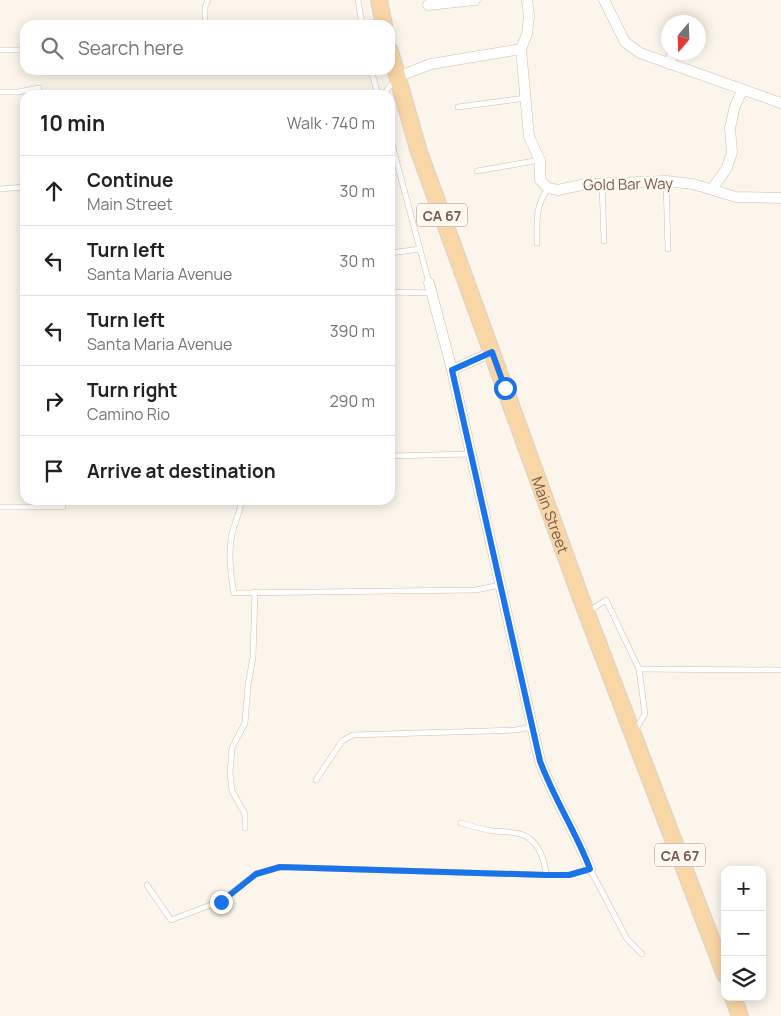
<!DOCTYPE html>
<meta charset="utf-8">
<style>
body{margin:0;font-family:Manrope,sans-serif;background:#f2f2f2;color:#202124}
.controls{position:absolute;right:15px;bottom:15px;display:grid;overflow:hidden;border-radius:10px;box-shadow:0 2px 12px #0003}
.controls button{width:45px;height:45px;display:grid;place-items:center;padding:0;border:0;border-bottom:1px solid #e0e0e0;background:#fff;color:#202124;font:25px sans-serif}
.compass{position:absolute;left:661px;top:15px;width:45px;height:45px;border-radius:50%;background:#fff;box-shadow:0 2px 12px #0003;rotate:199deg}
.stop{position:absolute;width:15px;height:15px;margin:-11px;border:4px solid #1a73e8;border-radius:50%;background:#fff}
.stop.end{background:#1a73e8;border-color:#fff;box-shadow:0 1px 5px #0008}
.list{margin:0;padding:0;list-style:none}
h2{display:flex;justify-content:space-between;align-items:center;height:65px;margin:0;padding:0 20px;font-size:21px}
h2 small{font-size:16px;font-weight:400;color:#757577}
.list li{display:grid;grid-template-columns:32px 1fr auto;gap:15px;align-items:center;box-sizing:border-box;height:70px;padding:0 20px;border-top:1px solid #e0e0e0}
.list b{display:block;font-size:19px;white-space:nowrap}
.list p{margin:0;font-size:16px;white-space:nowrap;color:#757577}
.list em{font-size:16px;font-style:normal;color:#757577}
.icon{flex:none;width:28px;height:28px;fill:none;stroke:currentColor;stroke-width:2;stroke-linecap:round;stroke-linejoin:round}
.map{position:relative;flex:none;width:781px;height:1016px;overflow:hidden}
.search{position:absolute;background:#fff;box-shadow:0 2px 12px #0003;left:20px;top:20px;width:375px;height:55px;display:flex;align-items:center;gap:12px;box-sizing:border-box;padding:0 18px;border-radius:15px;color:#757577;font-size:19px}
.panel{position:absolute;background:#fff;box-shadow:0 2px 12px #0003;left:20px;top:90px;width:375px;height:415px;border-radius:15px}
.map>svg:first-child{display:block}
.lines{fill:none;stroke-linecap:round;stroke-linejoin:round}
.service-casing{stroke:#cfbcb0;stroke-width:6}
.minor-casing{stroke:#cfbcb0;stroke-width:11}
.primary-casing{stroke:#d9d1cd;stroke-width:18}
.service{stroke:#fff;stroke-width:5}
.minor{stroke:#fff;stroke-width:10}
.primary{stroke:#f9d6a6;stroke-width:16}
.route{stroke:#1a73e8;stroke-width:6}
.labels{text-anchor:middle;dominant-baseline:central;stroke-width:4.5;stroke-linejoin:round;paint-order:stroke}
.shield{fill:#fff9f2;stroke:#a08a7f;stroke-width:1}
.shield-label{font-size:14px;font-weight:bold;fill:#785b4e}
.street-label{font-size:15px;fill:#785b4e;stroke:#fff9f2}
</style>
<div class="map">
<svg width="781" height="1016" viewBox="0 0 781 1016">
<rect width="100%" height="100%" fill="#fcf5eb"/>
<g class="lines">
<g class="service-casing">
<g id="service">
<path d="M358,0L362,25"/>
<path d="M205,25V7L208,0"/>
<path d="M0,50H25"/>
<path d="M371,70L378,95"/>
<path d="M0,92H18L39,88"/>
<path d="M383,95L395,80"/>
<path d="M458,107L526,98"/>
<path d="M390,137L429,283"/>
<path d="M477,171L540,160"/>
<path d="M666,181L668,249"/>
<path d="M602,183L604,241"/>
<path d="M0,189L25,187"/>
<path d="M537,243C537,221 535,207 548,188"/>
<path d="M390,253L420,249"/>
<path d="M390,292L431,293"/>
<path d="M390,456L471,454"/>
<path d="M241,500C241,511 236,519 233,530C228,548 230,575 234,593L476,590L500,585"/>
<path d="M0,507H63"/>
<path d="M589,611L606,600L639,669L645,714L636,729"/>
<path d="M639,669L781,670"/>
<path d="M316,780L342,741L353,735L516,730L532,727"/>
<path d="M461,823C471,826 482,829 492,831C501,832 511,831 520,834C537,838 545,859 546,875"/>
<path d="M245,828V814L232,791L230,773L232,748L245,723L248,685L253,657L255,592"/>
<path d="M147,885L171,920L221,901L256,874L280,867L546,875H569L590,869L627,939L642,954"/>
</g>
</g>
<g class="minor-casing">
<g id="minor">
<path d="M527,0L529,16L527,34L521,49L529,137L540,160V180L548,188L558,190L586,184L666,181L693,184L736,197L781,198"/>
<path d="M604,0L625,42L640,53L781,103"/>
<path d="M428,5L475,0"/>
<path d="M669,64L673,52"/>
<path d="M397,77L431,64L521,49"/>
<path d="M712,189L727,168L732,152L730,128L735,106L742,91"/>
<path d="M429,283L452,370L540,761C554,799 576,832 590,869"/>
<path d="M452,370L492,352"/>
</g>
</g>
<g class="primary-casing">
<g id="primary">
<path d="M379,0L384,25"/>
<path id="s1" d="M390,51L419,152L582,601L725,975"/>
<path d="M733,997L740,1016"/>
</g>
</g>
<use href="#service" class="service"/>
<use href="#minor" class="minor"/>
<use href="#primary" class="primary"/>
</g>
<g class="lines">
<path class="route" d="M221,902L256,874L280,867L546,875H569L590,869C576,832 554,799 540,761L452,370L492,352L505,388"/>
</g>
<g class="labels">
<g class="shield">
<rect x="417" y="203.5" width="50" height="23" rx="4"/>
<rect x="655" y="843.5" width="50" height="23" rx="4"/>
</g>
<g class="shield-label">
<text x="442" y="215">CA 67</text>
<text x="680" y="855">CA 67</text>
</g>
<g class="street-label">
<text transform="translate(628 184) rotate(-1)">Gold Bar Way</text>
<text stroke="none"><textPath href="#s1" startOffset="491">Main Street</textPath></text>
</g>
</g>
</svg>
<div class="controls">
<button>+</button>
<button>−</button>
<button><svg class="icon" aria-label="layers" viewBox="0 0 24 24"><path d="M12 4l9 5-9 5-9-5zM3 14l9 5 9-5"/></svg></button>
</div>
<svg class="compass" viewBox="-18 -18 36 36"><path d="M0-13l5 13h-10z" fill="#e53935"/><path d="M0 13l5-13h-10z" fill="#757577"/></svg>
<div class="stop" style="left:505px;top:388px"></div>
<div class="stop end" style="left:221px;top:902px"></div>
<div class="search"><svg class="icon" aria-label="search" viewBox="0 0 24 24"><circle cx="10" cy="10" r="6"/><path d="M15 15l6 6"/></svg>Search here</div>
<section class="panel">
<h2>10 min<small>Walk · 740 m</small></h2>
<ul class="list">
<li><svg class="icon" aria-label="ahead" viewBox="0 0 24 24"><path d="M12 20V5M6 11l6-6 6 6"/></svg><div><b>Continue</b><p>Main Street</p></div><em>30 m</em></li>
<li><svg class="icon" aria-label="left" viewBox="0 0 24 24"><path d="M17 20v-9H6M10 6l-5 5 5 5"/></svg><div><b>Turn left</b><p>Santa Maria Avenue</p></div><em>30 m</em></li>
<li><svg class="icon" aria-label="left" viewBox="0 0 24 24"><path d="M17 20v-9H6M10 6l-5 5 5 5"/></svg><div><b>Turn left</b><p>Santa Maria Avenue</p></div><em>390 m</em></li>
<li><svg class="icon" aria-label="right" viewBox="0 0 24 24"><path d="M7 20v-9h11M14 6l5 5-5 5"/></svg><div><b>Turn right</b><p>Camino Rio</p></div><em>290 m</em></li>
<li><svg class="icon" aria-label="arrive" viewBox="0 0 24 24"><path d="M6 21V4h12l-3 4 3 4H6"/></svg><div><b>Arrive at destination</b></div></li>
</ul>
</section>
</div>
